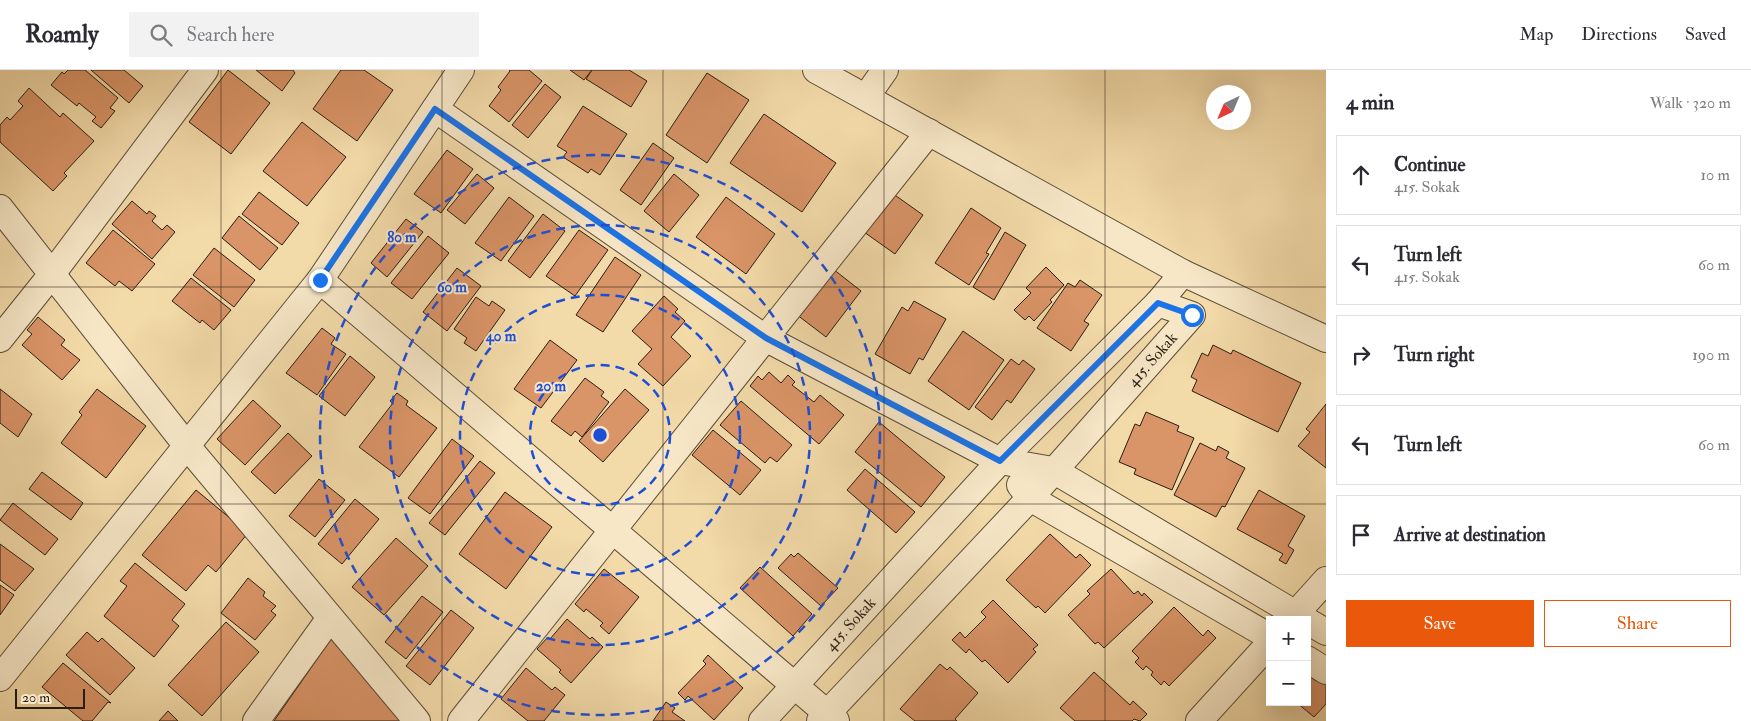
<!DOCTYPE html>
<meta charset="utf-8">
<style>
body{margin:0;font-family:"IM FELL Double Pica",serif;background:#f2f2f3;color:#2b2b33}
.controls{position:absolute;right:15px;bottom:15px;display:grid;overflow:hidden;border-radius:0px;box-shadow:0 5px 20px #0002}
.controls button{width:45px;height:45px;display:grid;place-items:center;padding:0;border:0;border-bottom:1px solid #e1e1e2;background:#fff;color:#2b2b33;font:25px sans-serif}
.compass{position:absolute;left:1206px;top:15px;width:45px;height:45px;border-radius:50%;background:#fff;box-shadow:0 5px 20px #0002;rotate:224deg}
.scale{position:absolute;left:15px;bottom:12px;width:70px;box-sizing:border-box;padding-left:5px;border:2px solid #2a1e13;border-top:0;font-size:14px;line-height:18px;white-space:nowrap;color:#2a1e13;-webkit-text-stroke:4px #f7e7c7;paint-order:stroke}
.stop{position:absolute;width:15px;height:15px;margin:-11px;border:4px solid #1a73e8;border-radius:50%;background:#fff}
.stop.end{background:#1a73e8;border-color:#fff;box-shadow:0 1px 5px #0008}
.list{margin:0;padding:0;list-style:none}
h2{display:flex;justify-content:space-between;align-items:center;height:65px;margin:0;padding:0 20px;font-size:21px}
h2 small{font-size:16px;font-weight:400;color:#7c7c81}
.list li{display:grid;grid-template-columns:32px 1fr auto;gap:15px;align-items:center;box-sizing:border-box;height:80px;margin:0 10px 10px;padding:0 10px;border:1px solid #e1e1e2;border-radius:0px}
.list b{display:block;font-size:19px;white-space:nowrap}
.list p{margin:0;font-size:16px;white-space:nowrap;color:#7c7c81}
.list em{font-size:16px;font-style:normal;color:#7c7c81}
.actions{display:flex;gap:10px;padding:15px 20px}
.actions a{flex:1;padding:11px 0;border:1px solid #ea580c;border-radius:0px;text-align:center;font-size:18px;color:#ea580c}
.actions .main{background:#ea580c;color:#fff}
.icon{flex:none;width:28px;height:28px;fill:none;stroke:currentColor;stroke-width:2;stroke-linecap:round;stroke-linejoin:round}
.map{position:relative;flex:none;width:1326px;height:651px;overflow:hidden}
header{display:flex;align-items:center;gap:30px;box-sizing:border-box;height:70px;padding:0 25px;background:#fff;border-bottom:1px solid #e1e1e2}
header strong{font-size:24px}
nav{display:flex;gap:28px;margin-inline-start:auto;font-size:18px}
.search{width:350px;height:45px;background:#f2f2f3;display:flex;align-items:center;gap:12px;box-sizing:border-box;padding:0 18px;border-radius:0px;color:#7c7c81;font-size:19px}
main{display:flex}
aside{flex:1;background:#fff}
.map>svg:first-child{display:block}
.building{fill:#d99467;stroke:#2a1e13}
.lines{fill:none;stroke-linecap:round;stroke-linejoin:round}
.street-casing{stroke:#5c4d38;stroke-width:28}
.street{stroke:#f7e7c7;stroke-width:26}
.route{stroke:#1a73e8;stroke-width:6}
.grid{fill:none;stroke:#2a1e13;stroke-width:1;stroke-opacity:0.55}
.ring{fill:none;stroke:#1d4ed8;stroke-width:2.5;stroke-dasharray:9 6}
.labels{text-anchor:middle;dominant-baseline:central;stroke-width:4;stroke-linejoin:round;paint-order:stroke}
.street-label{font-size:16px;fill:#2a1e13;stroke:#f7e7c7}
.centre{fill:#1d4ed8;stroke:#f7e7c7;stroke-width:2.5}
.ring-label{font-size:15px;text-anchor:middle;font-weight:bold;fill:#1d4ed8;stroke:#f7e7c7;stroke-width:4;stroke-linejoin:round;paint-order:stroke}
</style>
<header>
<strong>Roamly</strong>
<div class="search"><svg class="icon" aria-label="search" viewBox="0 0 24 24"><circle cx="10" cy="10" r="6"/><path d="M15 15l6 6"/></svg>Search here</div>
<nav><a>Map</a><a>Directions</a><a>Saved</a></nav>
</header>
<main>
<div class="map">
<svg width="1326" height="651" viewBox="0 0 1326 651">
<rect width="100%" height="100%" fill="#f3daa9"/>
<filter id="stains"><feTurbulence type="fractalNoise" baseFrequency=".004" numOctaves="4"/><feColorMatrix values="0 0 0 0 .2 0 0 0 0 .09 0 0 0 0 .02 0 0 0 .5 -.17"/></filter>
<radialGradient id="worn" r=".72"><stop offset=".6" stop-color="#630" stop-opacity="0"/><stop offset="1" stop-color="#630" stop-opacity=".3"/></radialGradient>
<g class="building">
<path d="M68,0H85L118,28L110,38L115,41L101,58L92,51L96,47L79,33L77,36L51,15L62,2L64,4Z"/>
<path d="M91,0H124L143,16L129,33Z"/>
<path d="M228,0L270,33L231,84L189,52Z"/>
<path d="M256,0H293L295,3L282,21Z"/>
<path d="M341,0H364L393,20L357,71L313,39Z"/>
<path d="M509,0H529L542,11L509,52L489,36L501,20L498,17L510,1Z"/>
<path d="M570,0H592L584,10Z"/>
<path d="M592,0H629L647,11L631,37L586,9Z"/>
<path d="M707,3L749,30L707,93L666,65Z"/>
<path d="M545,14L561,27L528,68L512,55Z"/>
<path d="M29,18L60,47L63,43L94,71L64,103L67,106L53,121L0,72V55L7,47L10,50L23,36L18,31Z"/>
<path d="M583,36L627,64L600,105L591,99L588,103L563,87L567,82L557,76Z"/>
<path d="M764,44L836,93L802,142L730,93Z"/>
<path d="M302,52L346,87L307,136L263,101Z"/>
<path d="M653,73L674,88L641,135L620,120Z"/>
<path d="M447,80L473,99L441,143L414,124Z"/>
<path d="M477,104L494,118L465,154L447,140Z"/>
<path d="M674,104L699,125L669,162L644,141Z"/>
<path d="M259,122L299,153L282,175L242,144Z"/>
<path d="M892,123L923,145L895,184L864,162Z"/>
<path d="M509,127L534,146L501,191L475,173Z"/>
<path d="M726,127L775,164L746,204L696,167Z"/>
<path d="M132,131L147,144L149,141L156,146L152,151L162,160L167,155L175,162L152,189L112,154Z"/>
<path d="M971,138L1001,158L986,183L989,184L969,215L935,193Z"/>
<path d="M543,144L565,161L530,208L508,191Z"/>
<path d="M239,146L278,178L260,200L222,168Z"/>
<path d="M406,149L423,162L387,207L371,193Z"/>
<path d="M113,160L155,194L132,221L119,211L115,216L86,193Z"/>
<path d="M579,160L608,180L575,226L546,206Z"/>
<path d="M1005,162L1026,175L994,230L973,217Z"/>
<path d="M428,166L449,183L412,229L391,213Z"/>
<path d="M214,178L255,210L234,237L193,205Z"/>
<path d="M615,187L641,205L603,262L576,245Z"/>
<path d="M828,195L861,221L826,267L792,241Z"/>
<path d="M1046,197L1064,215L1050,230L1052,232L1034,251L1029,246L1025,250L1014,240L1031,223L1026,218Z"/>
<path d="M457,198L481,216L447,261L423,242Z"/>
<path d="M191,208L231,240L214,260L202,250L200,253L172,231Z"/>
<path d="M1080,210L1102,225L1084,251L1089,254L1071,281L1037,258L1068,213L1075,217Z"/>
<path d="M664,226L678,239L675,242L685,251L671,267L691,286L663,316L638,294L652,279L632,261Z"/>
<path d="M476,227L489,236L492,231L505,240L476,281L464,273L467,268L454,259Z"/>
<path d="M914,231L946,249L923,290L919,288L910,304L875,284L902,237L908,241Z"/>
<path d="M38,247L65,270L61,275L80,290L62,310L22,275L32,264L27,260Z"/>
<path d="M322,258L335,268L331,274L346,284L317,325L286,303Z"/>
<path d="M963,261L1004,290L969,340L928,311Z"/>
<path d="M550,270L577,290L541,338L514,319Z"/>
<path d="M1213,275L1231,284L1233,280L1301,313L1278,362L1192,321L1197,310L1191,307L1202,283L1208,286Z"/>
<path d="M350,286L375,307L345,346L319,326Z"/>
<path d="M1011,289L1019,295L1023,290L1035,299L1011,333L1007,330L992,350L975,337Z"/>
<path d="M769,302L781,313L788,305L795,312L792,315L814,332L820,325L844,345L819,374L750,316L758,306L762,310Z"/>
<path d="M585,308L604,322L601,326L609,332L582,367L575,361L571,366L551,351Z"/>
<path d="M0,319L32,344L18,367L0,353Z"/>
<path d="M97,319L146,356L106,408L61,373L82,345L79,342Z"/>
<path d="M625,319L649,340L603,392L579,371Z"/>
<path d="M397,323L408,331L406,335L437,358L399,407L359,377L393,333L390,331Z"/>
<path d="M253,330L281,356L245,395L217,369Z"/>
<path d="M741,331L792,375L777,392L770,387L765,393L720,355Z"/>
<path d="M1326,334V398L1298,376L1310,362L1306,359Z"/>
<path d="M1146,342L1179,356L1177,361L1194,368L1172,420L1134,404L1136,399L1119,392L1135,354L1140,356Z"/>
<path d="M879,352L945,407L921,437L855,382Z"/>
<path d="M713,360L761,400L740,425L692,385Z"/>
<path d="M288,363L312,386L275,424L251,402Z"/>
<path d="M452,369L474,386L430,444L408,428Z"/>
<path d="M1200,373L1216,381L1218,376L1229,382L1226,388L1245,398L1225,437L1222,436L1216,447L1174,425Z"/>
<path d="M480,391L495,403L445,465L429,453Z"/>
<path d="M865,399L915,442L896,463L847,420Z"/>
<path d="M42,402L83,433L71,450L29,419Z"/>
<path d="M319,409L345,430L315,467L289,446Z"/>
<path d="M196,420L248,463L216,502L208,495L186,521L142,485Z"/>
<path d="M1259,420L1305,446L1288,476L1294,480L1286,494L1279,490L1283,484L1237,459Z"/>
<path d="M505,422L552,457L506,519L459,484Z"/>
<path d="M355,429L379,449L342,494L318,474Z"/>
<path d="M13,433L58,469L45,485L0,450Z"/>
<path d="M1050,464L1076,488L1080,484L1091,495L1045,543L1038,536L1036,538L1006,510Z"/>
<path d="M396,468L428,496L384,545L352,517Z"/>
<path d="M0,474L34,499L15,521L0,510Z"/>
<path d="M798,483L838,518L821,536L778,498L791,484L794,487Z"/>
<path d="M135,493L185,534L172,550L179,556L154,587L104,546L127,516L120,511Z"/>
<path d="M760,497L812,544L793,566L740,518Z"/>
<path d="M604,499L639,527L609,564L600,556L603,553L586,539L584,542L575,534Z"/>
<path d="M1111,499L1134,524L1138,521L1142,526L1144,523L1153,532L1104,578L1098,572L1095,574L1068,545L1090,524L1087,521Z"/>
<path d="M248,508L265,522L263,526L276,536L271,541L276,545L255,570L221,543Z"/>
<path d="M0,515L14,525L0,545Z"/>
<path d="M422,526L443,542L406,589L385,572Z"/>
<path d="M993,530L1038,575L1033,579L1036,582L1008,613L985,590L982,592L969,579L966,583L952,570L960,562L965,568L986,547L981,542Z"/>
<path d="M1174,537L1203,566L1208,560L1216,568L1169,616L1164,611L1161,615L1151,605L1153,602L1146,596L1143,600L1135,592L1139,588L1132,581Z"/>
<path d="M451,540L474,558L430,615L406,596Z"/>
<path d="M567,549L590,569L592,567L603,577L571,613L559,602L561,600L537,579L548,567L550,569Z"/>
<path d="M226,552L259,582L202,646L168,615Z"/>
<path d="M87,562L98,572L102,568L135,598L110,625L66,585Z"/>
<path d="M331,569L400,651H274Z"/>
<path d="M708,585L743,618L714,650L688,626L685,630L678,623L706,594L703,591Z"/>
<path d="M63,593L111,633L108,632L92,651H83L42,617Z"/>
<path d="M940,594L947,600L950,597L978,623L955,649L957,651H915L900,639Z"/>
<path d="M526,598L552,620L555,617L565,625L544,651H528L501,629Z"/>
<path d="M1094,602L1130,635L1133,631L1147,644L1140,651L1134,649L1132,651H1075L1060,638Z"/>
<path d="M1307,604L1316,611L1320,606L1326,611V634L1314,647L1296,632H1307Z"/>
<path d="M666,632L675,638L672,642L685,651H653Z"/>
<path d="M168,641L178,651H159Z"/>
</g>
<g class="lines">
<g class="street-casing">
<g id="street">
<path d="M816,0L1183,203L1326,269"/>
<path d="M866,27L885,0"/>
<path d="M435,39L765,268L1000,391L1053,400L1306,550"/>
<path d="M0,138L187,376L417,651"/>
<path d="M320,210L836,651"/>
<path d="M0,269L52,204L205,0"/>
<path d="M1020,415L1030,428L1270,567"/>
<path d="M1290,550L1326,510"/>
<path d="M1307,551L1326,562"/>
<path d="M1307,589L1326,601"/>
<path d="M0,608L320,210L461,0"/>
<path d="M256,651L330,548"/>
<path d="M461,651L929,62"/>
<path id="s1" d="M762,651L1000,391L1158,233L1183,203"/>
<path id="s2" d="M820,651L1030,428L1192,245L1158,233"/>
<path d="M1199,651L1270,573"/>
</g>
</g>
<use href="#street" class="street"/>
</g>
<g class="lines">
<path class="route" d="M320,210L435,39L766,268L1000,391L1158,233L1192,245"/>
</g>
<path class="grid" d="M221,0V651M442,0V651M663,0V651M884,0V651M1105,0V651M0,217H1326M0,434H1326"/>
<g class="ring">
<circle cx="600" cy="365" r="70"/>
<circle cx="600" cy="365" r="140"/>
<circle cx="600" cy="365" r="210"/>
<circle cx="600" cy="365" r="280"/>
</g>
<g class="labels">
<g class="street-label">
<text stroke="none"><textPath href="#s2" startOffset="491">415. Sokak</textPath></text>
<text stroke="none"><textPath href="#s1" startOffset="131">415. Sokak</textPath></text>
</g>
</g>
<circle cx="600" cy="365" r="8" class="centre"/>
<g class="ring-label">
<text x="402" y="172">80 m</text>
<text x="452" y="222">60 m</text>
<text x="501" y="271">40 m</text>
<text x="551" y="321">20 m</text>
</g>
<rect width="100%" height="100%" filter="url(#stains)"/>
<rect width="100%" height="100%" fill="url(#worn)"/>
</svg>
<div class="controls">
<button>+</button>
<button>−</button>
</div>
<svg class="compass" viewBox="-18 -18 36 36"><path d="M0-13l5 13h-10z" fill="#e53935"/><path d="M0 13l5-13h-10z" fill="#7c7c81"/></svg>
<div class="scale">20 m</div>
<div class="stop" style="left:1192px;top:245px"></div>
<div class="stop end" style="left:320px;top:210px"></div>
</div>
<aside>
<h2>4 min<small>Walk · 320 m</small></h2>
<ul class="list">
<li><svg class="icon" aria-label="ahead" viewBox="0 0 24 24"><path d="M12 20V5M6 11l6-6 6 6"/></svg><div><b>Continue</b><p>415. Sokak</p></div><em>10 m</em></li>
<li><svg class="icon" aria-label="left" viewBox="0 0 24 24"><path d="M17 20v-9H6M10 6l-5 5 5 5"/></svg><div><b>Turn left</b><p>415. Sokak</p></div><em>60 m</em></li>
<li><svg class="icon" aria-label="right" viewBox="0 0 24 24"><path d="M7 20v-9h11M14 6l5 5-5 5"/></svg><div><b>Turn right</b></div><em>190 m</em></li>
<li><svg class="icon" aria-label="left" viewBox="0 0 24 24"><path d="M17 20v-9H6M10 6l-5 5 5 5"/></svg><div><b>Turn left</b></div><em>60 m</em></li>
<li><svg class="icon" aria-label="arrive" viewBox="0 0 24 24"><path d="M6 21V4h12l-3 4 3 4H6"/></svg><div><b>Arrive at destination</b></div></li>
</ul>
<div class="actions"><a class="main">Save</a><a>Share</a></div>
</aside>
</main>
